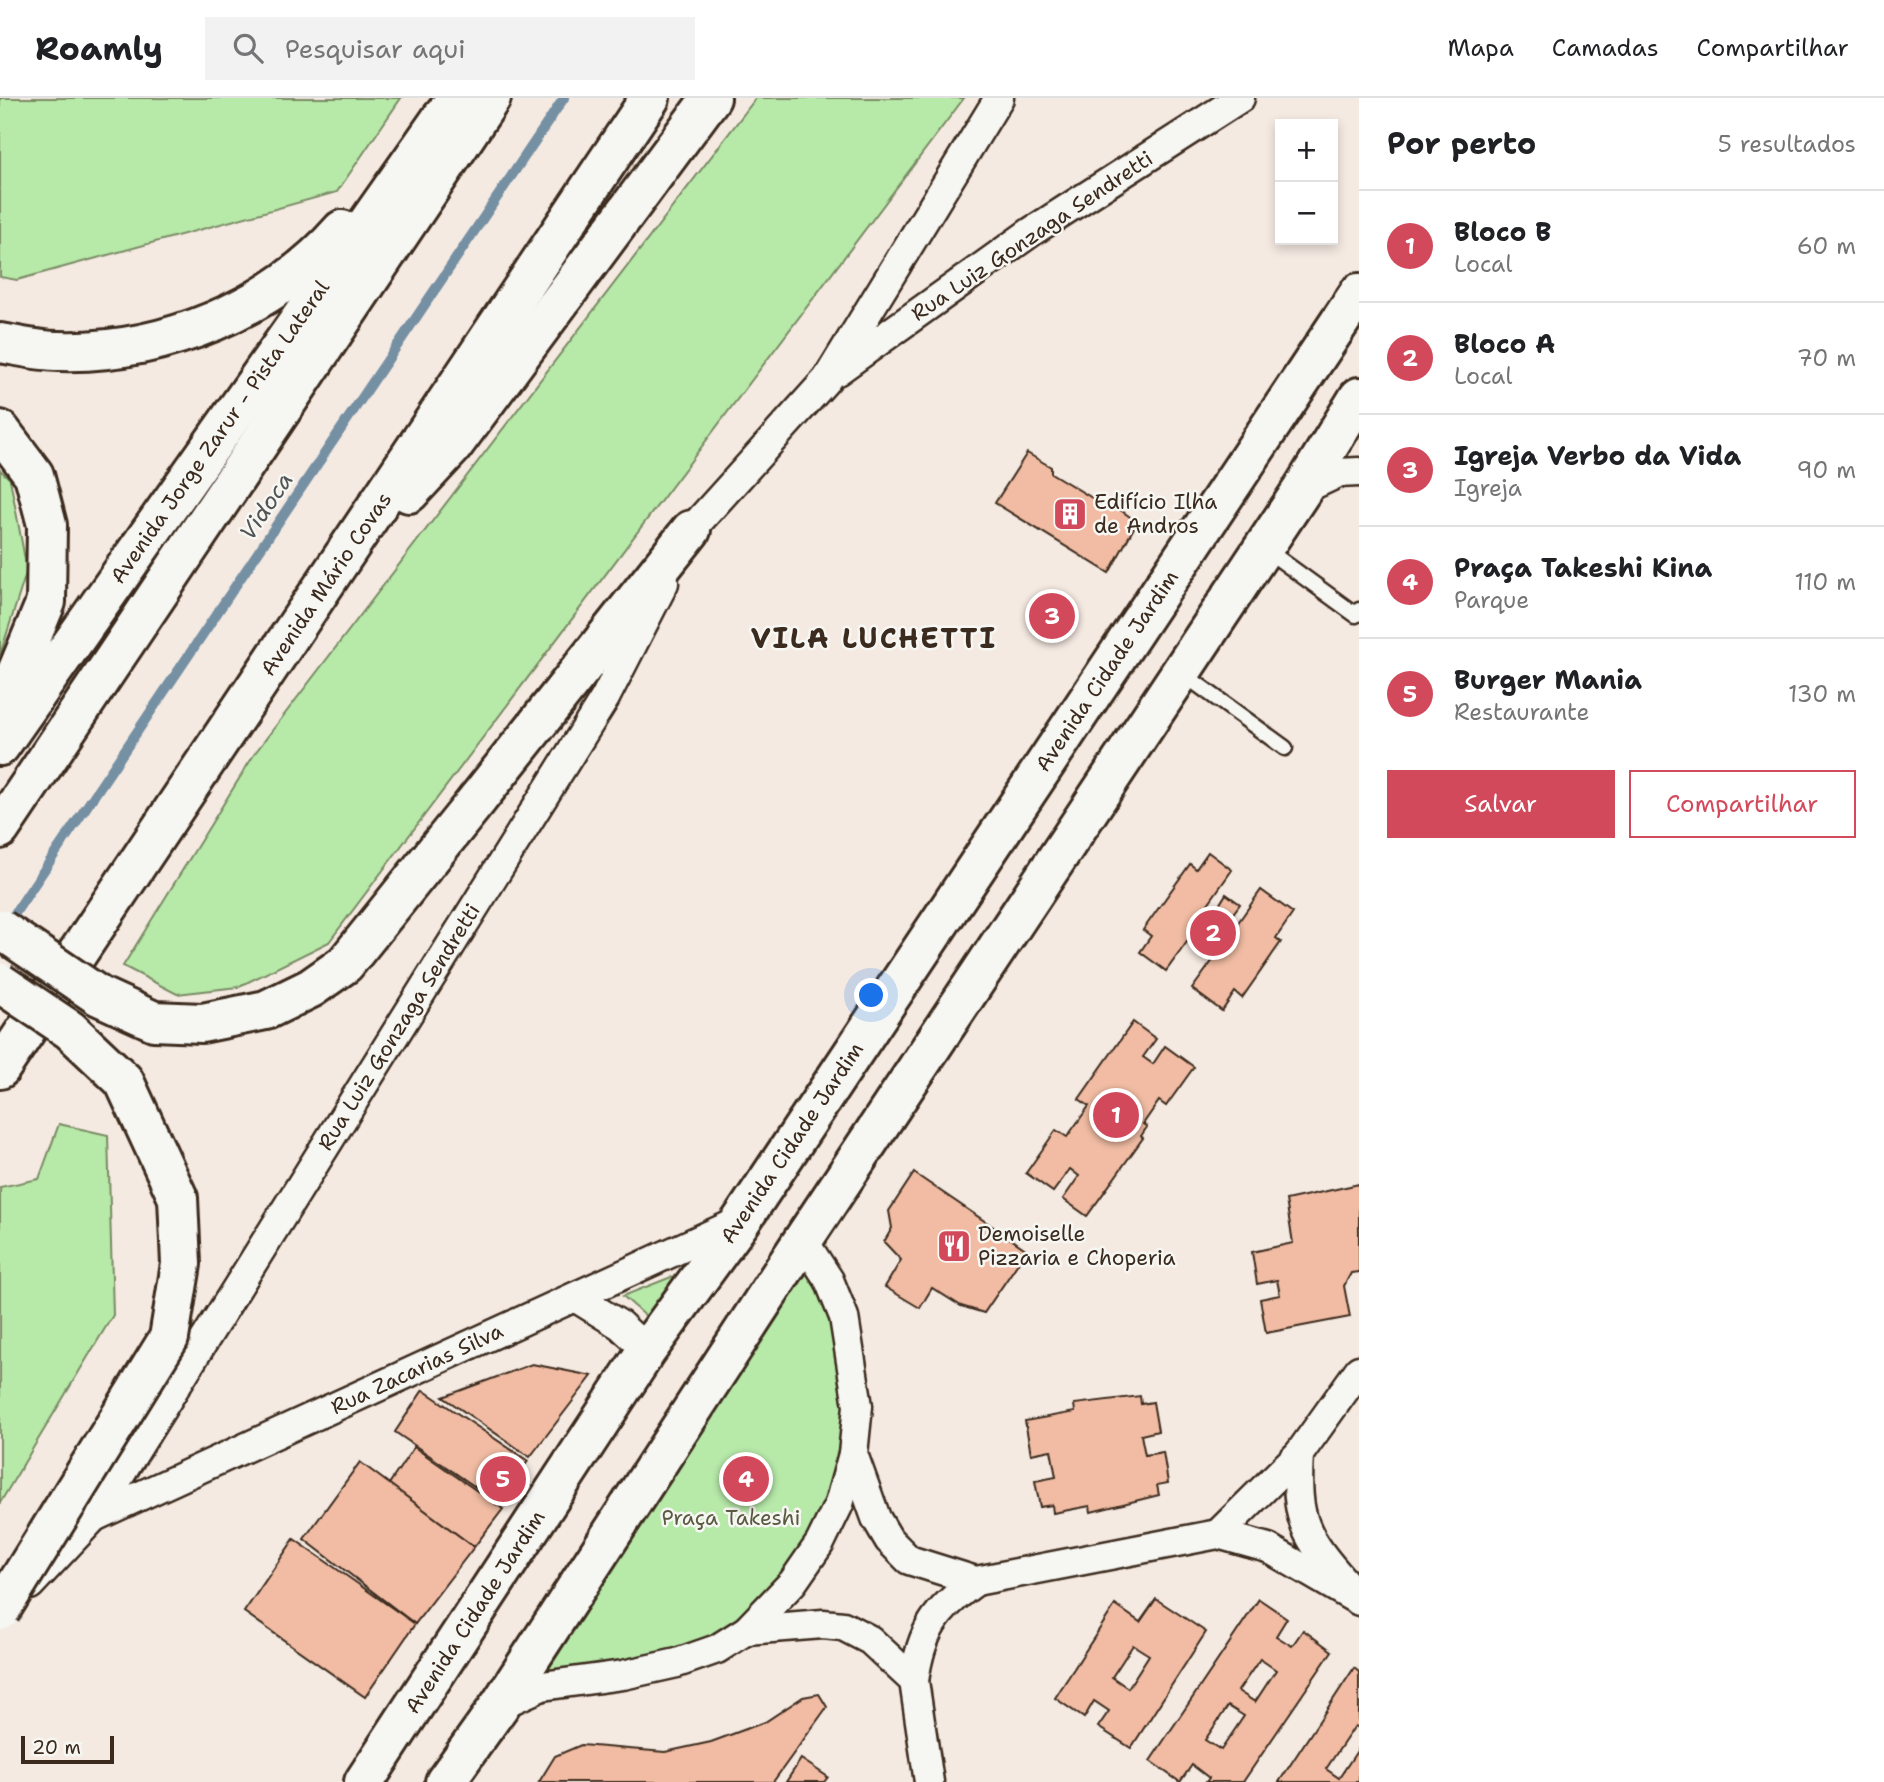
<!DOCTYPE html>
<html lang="pt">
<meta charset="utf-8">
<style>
body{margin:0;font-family:"Shantell Sans",sans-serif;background:#f2f2f2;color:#202124}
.controls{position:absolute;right:21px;top:21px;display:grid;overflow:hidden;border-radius:0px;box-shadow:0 4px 10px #0003}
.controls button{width:63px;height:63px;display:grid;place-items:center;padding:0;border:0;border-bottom:2px solid #e0e0e0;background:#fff;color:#202124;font:35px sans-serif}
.scale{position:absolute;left:21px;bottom:18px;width:93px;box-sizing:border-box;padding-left:7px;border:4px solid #3b2a1e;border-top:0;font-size:19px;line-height:24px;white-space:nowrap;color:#3b2a1e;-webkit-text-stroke:5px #f6f6f2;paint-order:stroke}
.you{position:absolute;left:872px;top:898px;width:24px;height:24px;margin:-18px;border:5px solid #fff;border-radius:50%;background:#1a73e8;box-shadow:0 0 0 10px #1a73e833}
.badge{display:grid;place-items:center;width:46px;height:46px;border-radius:50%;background:#d1495b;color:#fff;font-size:23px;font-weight:700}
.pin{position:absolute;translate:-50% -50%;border:4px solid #fff;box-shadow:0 2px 7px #0006}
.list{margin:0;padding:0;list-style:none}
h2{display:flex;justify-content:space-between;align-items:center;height:91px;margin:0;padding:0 28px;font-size:30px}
h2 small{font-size:23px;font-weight:400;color:#757577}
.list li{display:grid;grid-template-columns:46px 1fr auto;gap:21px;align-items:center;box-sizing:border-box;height:112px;padding:0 28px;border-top:2px solid #e0e0e0}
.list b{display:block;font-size:26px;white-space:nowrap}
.list p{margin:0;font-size:23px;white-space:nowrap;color:#757577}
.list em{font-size:23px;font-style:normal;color:#757577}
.actions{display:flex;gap:14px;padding:21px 28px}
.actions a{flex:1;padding:16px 0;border:2px solid #d1495b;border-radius:0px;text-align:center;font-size:24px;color:#d1495b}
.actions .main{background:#d1495b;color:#fff}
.icon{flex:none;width:38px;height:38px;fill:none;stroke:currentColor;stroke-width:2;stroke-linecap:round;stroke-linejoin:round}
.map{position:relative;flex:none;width:1359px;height:1684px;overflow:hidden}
header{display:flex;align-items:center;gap:42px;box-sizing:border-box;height:98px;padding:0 35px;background:#fff;border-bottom:2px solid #e0e0e0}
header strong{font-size:33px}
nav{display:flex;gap:38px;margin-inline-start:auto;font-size:24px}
.search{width:490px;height:63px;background:#f2f2f2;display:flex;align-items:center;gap:18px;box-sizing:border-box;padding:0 24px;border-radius:0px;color:#757577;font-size:26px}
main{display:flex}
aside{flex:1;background:#fff}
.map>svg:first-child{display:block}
.green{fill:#b7e9a9;stroke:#798a64;stroke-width:2}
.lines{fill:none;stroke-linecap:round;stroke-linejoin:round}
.stream{stroke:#758fa3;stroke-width:10}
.building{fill:#f1bca3;stroke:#3b2a1e;stroke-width:2;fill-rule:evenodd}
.service-casing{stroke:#3b2a1e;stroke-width:19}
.minor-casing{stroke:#3b2a1e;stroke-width:33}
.secondary-casing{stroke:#3b2a1e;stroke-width:44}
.motorway-casing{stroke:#3b2a1e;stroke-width:44}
.service{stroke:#f6f6f2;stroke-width:14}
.minor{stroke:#f6f6f2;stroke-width:28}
.secondary{stroke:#f6f6f2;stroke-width:38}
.motorway{stroke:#f6f6f2;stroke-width:38}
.secondary-bridge-casing{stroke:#3b2a1e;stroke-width:44;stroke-linecap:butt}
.secondary-bridge{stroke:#f6f6f2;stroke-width:38}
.labels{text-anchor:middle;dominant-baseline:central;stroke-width:5;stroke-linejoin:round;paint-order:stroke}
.street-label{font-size:21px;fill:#3b2a1e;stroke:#f6f6f2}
.poi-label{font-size:21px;fill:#3b2a1e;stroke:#f6f6f2;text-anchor:start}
.park-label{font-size:21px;fill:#5a5a41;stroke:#f6f6f2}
.water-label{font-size:23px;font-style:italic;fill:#535455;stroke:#f6f6f2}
.district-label{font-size:28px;font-weight:bold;letter-spacing:2px;fill:#3b2a1e;stroke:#f6f6f2}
</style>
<header>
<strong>Roamly</strong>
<div class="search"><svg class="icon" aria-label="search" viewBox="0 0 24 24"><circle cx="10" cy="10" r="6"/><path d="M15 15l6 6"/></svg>Pesquisar aqui</div>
<nav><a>Mapa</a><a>Camadas</a><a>Compartilhar</a></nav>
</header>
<main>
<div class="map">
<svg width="1359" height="1684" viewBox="0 0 1359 1684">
<rect width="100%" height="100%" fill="#f5eae2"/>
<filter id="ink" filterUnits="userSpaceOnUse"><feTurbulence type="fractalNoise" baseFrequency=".0143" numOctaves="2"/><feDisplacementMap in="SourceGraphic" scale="14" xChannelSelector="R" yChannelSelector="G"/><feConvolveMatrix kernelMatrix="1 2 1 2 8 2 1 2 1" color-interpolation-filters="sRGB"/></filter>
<g filter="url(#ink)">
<g class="green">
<path d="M0,0H401L337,94L17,182L0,179Z"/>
<path d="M756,0H964L329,844L238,889L177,896L123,868L255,655Z"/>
<path d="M0,372L10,381L27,472L0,557Z"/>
<path d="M59,1026L108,1037L113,1217L0,1405V1089L39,1081Z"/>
<path d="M803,1142L854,1270L839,1406L747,1532L500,1607Z"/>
<path d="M689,1172L657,1228L623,1198Z"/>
</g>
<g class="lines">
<path class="stream" d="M7,827L564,0"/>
</g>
<g class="building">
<path d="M1027,355L1051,369V375L1107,409L1115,408L1137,424L1109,475L995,405Z"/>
<path d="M1208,754L1232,772L1208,806L1216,812L1226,796L1240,806L1229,821L1237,826L1261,792L1293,815L1276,840L1281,844L1242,900L1235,894L1222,913L1192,891L1218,855L1212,851L1208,856L1194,846L1198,841L1192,837L1166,873L1140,854L1151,838L1143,832L1190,766L1196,771Z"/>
<path d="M1133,924L1156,941L1143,959L1153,966L1165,948L1194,969L1166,1008L1159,1003L1143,1026L1147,1029L1141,1038L1143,1040L1087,1118L1063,1101L1079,1078L1070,1071L1053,1094L1026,1075L1056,1032L1067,1039L1089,1008L1079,1001Z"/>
<path d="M914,1075L1027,1152L984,1215L961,1208L932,1190L920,1210L885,1189L901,1162L884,1144L892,1130L889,1113Z"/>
<path d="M1359,1086V1174L1351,1175L1344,1188L1350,1219L1266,1235L1260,1201L1280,1197L1277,1182L1257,1186L1252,1154L1293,1145L1286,1102Z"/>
<path d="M532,1266L592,1278L530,1359L443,1299Z"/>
<path d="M423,1292L528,1363L499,1405L395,1334Z"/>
<path d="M1140,1298L1141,1306L1153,1304L1158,1333L1141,1337L1145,1357L1163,1354L1168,1385L1157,1387L1159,1397L1091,1414L1090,1408L1053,1415L1052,1407L1040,1409L1035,1383L1056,1379L1051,1352L1031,1356L1025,1323L1075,1314L1074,1306Z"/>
<path d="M414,1349L503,1411L474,1449L389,1386Z"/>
<path d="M360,1364L474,1449L415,1526L304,1441Z"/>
<path d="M294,1441L415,1526L365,1599L244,1514Z"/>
<path d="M1156,1501L1206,1534L1131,1650L1098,1629L1109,1613L1094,1603L1084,1620L1055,1600L1115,1507L1140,1524ZM1133,1547L1149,1557L1128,1590L1112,1579Z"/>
<path d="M1259,1501L1287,1520L1276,1538L1292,1548L1303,1532L1332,1553L1243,1684H1206L1209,1680L1192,1667L1180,1684L1150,1663ZM1260,1561L1276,1572L1255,1604L1238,1593ZM1228,1608L1244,1618L1221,1652L1205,1642Z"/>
<path d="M1354,1570L1359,1574V1630L1355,1628L1326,1671L1339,1680L1359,1650V1684H1279Z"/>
<path d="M819,1596L827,1609L773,1684H539L555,1658L581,1647L665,1654L711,1644L765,1624L803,1599Z"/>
<path d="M801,1661L828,1679L824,1684H786Z"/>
</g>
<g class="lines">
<g class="service-casing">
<g id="service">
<path d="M1264,450L1356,517L1359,512"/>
<path d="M1182,575L1285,650"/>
</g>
</g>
<g class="minor-casing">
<g id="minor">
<path d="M837,273L1031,134L1240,0"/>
<path d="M1302,392L1338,375L1359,374"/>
<path d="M683,449L691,432L827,281L999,0"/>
<path d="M575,1199L620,1227L647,1252"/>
<path d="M853,1356L876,1420L889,1442L909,1462L976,1483L1218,1436L1268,1450L1359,1503"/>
<path d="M1299,1356C1295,1423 1304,1438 1348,1488"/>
<path d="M94,1419L738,1124"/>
<path d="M1218,1436L1299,1356L1359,1272"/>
<path d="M30,1487L94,1419L605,600L664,485"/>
<path d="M747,1532L823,1526L843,1528L870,1542L914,1583L929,1684"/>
<path d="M914,1583C921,1533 935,1512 976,1483"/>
<path d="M500,1607L542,1588L623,1577L677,1565L717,1551L747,1532L793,1484L820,1445L839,1406L853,1356L858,1308L844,1219L829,1182L803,1142"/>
</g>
</g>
<g class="secondary-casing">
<g id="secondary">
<path d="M0,245C19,248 39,253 59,253C163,256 273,211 342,132"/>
<path d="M0,332L34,377L47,427L46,504L0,615"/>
<path d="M0,648L441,21"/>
<path d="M477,702L691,432"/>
<path d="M364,1684L647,1252L741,1123L1359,195"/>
<path d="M445,1684L500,1607L803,1142L1302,392L1359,299"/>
</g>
</g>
<g class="motorway-casing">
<g id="motorway">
<path d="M441,21L458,0"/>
<path d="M409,395L452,349L711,0"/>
<path d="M0,731L491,0"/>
<path d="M0,971L650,0"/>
</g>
</g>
<use href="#service" class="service"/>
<use href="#minor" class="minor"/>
<use href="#secondary" class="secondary"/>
<use href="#motorway" class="motorway"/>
<g class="secondary-bridge-casing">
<g id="secondary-bridge">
<path d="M0,831L99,898L154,923L202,925L266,912L311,890L345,866L477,702"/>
<path d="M0,885L70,932L124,983L178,1100L181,1166L169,1240L0,1513"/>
</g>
</g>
<use href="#secondary-bridge" class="secondary-bridge"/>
</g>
</g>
<defs>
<g id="building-square" transform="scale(1.75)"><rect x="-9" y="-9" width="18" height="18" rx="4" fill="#d1495b" stroke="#f6f6f2"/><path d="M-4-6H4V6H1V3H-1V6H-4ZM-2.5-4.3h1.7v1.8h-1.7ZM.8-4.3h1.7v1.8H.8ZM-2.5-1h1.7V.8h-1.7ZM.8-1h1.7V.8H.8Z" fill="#fff"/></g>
<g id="restaurant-square" transform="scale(1.75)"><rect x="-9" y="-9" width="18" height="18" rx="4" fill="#d1495b" stroke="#f6f6f2"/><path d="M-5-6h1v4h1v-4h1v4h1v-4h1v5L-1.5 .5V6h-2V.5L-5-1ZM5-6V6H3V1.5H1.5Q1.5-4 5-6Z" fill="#fff"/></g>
</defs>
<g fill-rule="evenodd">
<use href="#building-square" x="1070" y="416"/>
<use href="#restaurant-square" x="954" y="1148"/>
</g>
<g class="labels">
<g class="street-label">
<text transform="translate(1032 138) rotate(-34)">Rua Luiz Gonzaga Sendretti</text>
<text transform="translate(220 334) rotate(-55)">Avenida Jorge Zarur - Pista Lateral</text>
<text transform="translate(326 486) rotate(-56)">Avenida Mário Covas</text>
<text transform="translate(1107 573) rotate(-56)">Avenida Cidade Jardim</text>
<text transform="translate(399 929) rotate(-58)">Rua Luiz Gonzaga Sendretti</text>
<text transform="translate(792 1045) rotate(-56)">Avenida Cidade Jardim</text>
<text transform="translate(417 1271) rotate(-25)">Rua Zacarias Silva</text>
<text transform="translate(475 1514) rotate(-57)">Avenida Cidade Jardim</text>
</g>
<g class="poi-label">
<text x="1094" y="404">Edifício Ilha<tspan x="1094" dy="24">de Andros</tspan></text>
<text x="978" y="1136">Demoiselle<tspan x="978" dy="24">Pizzaria e Choperia</tspan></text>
</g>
<g class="park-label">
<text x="731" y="1420">Praça Takeshi</text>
</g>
<g class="water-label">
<text transform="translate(266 408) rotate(-56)">Vidoca</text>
</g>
<g class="district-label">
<text x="874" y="540">VILA LUCHETTI</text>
</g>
</g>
</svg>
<div class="controls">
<button>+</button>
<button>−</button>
</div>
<div class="scale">20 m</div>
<div class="you"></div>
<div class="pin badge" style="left:1116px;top:1017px">1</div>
<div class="pin badge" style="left:1213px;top:835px">2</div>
<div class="pin badge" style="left:1052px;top:518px">3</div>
<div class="pin badge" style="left:746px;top:1381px">4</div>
<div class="pin badge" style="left:503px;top:1381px">5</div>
</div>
<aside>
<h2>Por perto<small>5 resultados</small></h2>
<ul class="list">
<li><span class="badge">1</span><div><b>Bloco B</b><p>Local</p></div><em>60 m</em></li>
<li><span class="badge">2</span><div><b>Bloco A</b><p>Local</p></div><em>70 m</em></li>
<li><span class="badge">3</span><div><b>Igreja Verbo da Vida</b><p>Igreja</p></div><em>90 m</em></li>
<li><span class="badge">4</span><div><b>Praça Takeshi Kina</b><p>Parque</p></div><em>110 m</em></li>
<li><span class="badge">5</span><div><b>Burger Mania</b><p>Restaurante</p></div><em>130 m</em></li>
</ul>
<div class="actions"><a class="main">Salvar</a><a>Compartilhar</a></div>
</aside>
</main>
